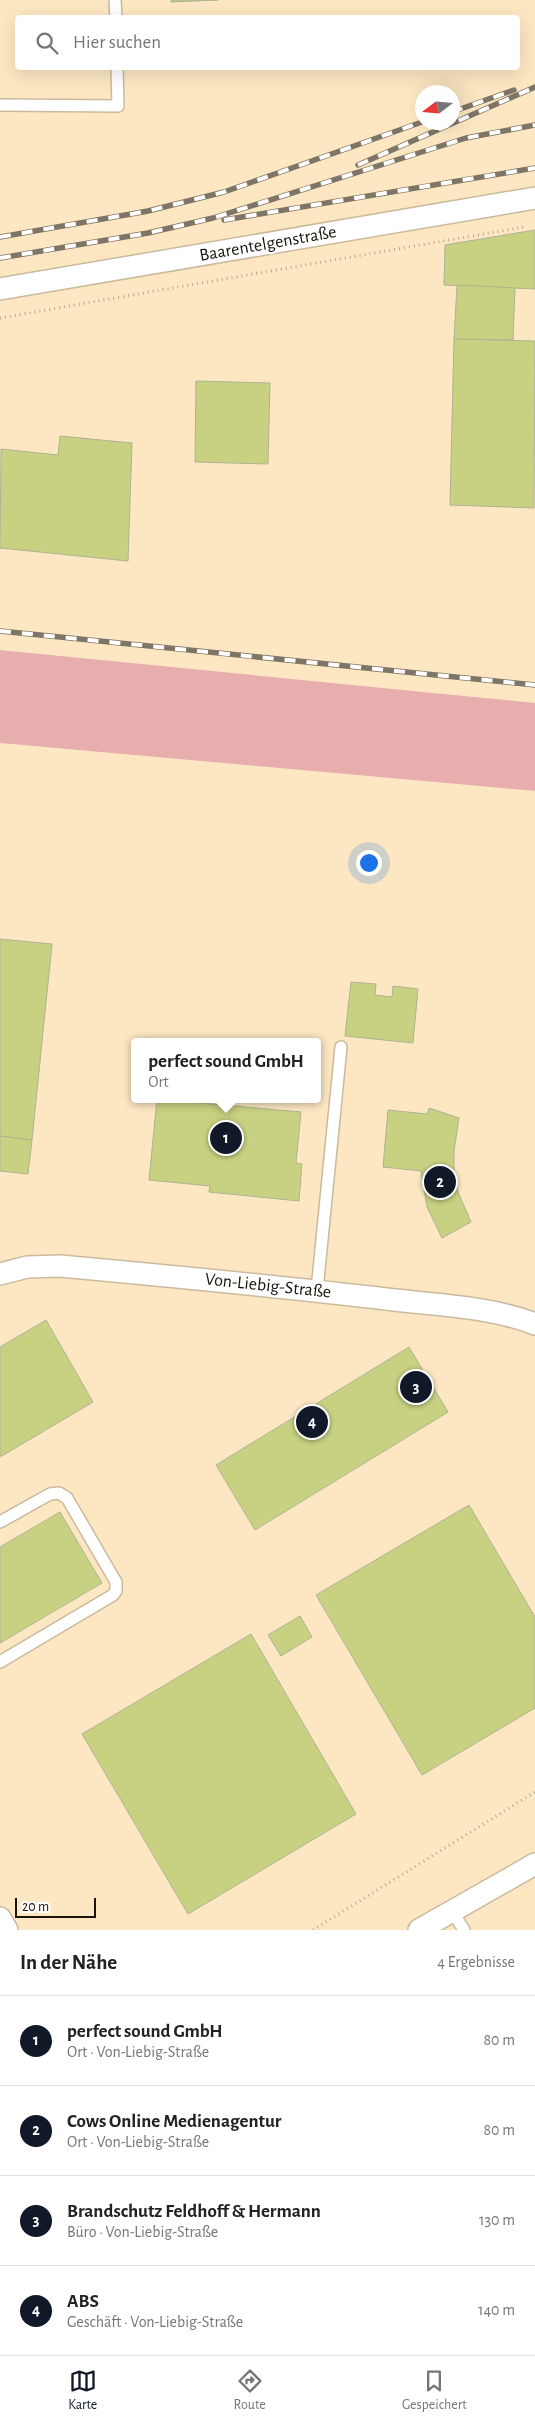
<!DOCTYPE html>
<html lang="de">
<meta charset="utf-8">
<style>
body{margin:0;font-family:"Alegreya Sans",sans-serif;background:#f2f2f2;color:#222}
.compass{position:absolute;left:415px;top:85px;width:45px;height:45px;border-radius:50%;background:#fff;box-shadow:0 5px 20px #0002;rotate:254deg}
.scale{position:absolute;left:15px;bottom:12px;width:81px;box-sizing:border-box;padding-left:5px;border:2px solid #1a140a;border-top:0;font-size:14px;line-height:18px;white-space:nowrap;color:#1a140a;-webkit-text-stroke:4px #fff;paint-order:stroke}
.you{position:absolute;left:368px;top:862px;width:18px;height:18px;margin:-12px;border:4px solid #fff;border-radius:50%;background:#1a73e8;box-shadow:0 0 0 8px #1a73e833}
.badge{display:grid;place-items:center;width:32px;height:32px;border-radius:50%;background:#111827;color:#fff;font-size:16px;font-weight:700}
.pin{position:absolute;translate:-50% -50%;border:2px solid #fff;box-shadow:0 1px 5px #0006}
.popup{position:absolute;left:131px;top:1038px;width:190px;height:65px;box-sizing:border-box;display:grid;place-content:center;border-radius:5px;background:#fff;filter:drop-shadow(0 1px 4px #0005);font-size:16px;white-space:nowrap;color:#767676}
.popup b{font-size:19px;color:#222}
.popup::after{content:'';position:absolute;left:50%;top:100%;margin-left:-10px;border:10px solid transparent;border-top-color:#fff}
.list{margin:0;padding:0;list-style:none}
h2{display:flex;justify-content:space-between;align-items:center;height:65px;margin:0;padding:0 20px;font-size:21px}
h2 small{font-size:16px;font-weight:400;color:#767676}
.list li{display:grid;grid-template-columns:32px 1fr auto;gap:15px;align-items:center;box-sizing:border-box;height:90px;padding:0 20px;border-top:1px solid #e0e0e0}
.list b{display:block;font-size:19px;white-space:nowrap}
.list p{margin:0;font-size:16px;white-space:nowrap;color:#767676}
.list em{font-size:16px;font-style:normal;color:#767676}
.icon{flex:none;width:28px;height:28px;fill:none;stroke:currentColor;stroke-width:2;stroke-linecap:round;stroke-linejoin:round}
.map{position:relative;flex:none;width:535px;height:1930px;overflow:hidden}
.search{position:absolute;background:#fff;box-shadow:0 5px 20px #0002;left:15px;right:15px;top:15px;height:55px;display:flex;align-items:center;gap:12px;box-sizing:border-box;padding:0 18px;border-radius:5px;color:#767676;font-size:19px}
.sheet{height:425px;background:#fff}
nav{display:flex;justify-content:space-around;align-items:center;box-sizing:border-box;height:70px;border-top:1px solid #e0e0e0;background:#fff;font-size:14px;color:#767676}
nav a{display:grid;justify-items:center;gap:2px}
nav .on{color:#111827}
.map>svg:first-child{display:block}
.built{fill:#fce7c2;fill-rule:evenodd}
.green{fill:#e8aead}
.building{fill:#c8d181;stroke:#aeb393}
.lines{fill:none;stroke-linecap:round;stroke-linejoin:round}
.lane-casing{stroke:#caba9d;stroke-width:14}
.street-casing{stroke:#caba9d;stroke-width:24}
.path{stroke:#b4a995;stroke-width:3;stroke-dasharray:1 4;stroke-linecap:butt}
.lane{stroke:#fff;stroke-width:11}
.street{stroke:#fff;stroke-width:21}
.rail-casing{stroke:#7e7565;stroke-width:5.5}
.rail{stroke:#fff;stroke-width:4;stroke-dasharray:11;stroke-linecap:butt}
.labels{text-anchor:middle;dominant-baseline:central;stroke-width:4.5;stroke-linejoin:round;paint-order:stroke}
.street-label{font-size:18px;fill:#1a140a;stroke:#fff}
</style>
<div class="map">
<svg width="535" height="1930" viewBox="0 0 535 1930">
<rect width="100%" height="100%" fill="#fef1d8"/>
<g class="built">
<path d="M0,0H535V703L0,650ZM18,18H518V68H18ZM422,92H452V122H422Z"/>
<path d="M0,743L535,791V1930H0ZM135,1042H317V1099H135Z"/>
</g>
<path class="green" d="M0,650L535,703V791L0,743Z"/>
<g class="building">
<path d="M171,0H218L171,2Z"/>
<path d="M535,230V289L444,285L445,245Z"/>
<path d="M457,285L515,288L513,340L454,339Z"/>
<path d="M454,339L535,341L534,508L450,505Z"/>
<path d="M196,381L270,383L268,464L195,462Z"/>
<path d="M60,436L132,443L128,561L0,548L1,449L58,455Z"/>
<path d="M0,939L52,944L32,1140L0,1136Z"/>
<path d="M351,982L376,984L375,995L392,997L393,986L418,989L413,1043L345,1036Z"/>
<path d="M157,1099L301,1112L296,1163L302,1164L299,1201L209,1192L210,1186L149,1180Z"/>
<path d="M429,1108L459,1118L454,1151V1172L458,1192L471,1222L442,1238L427,1207L421,1171L383,1167L388,1110L427,1114Z"/>
<path d="M0,1136L32,1140L28,1174L0,1171Z"/>
<path d="M46,1320L93,1402L0,1457V1347Z"/>
<path d="M409,1347L448,1412L255,1530L216,1465Z"/>
<path d="M469,1505L535,1617V1708L422,1775L316,1595Z"/>
<path d="M60,1512L102,1583L0,1643V1547Z"/>
<path d="M300,1616L312,1637L281,1656L268,1635Z"/>
<path d="M251,1634L356,1814L188,1914L82,1734Z"/>
</g>
<g class="lines">
<g class="lane-casing">
<g id="lane">
<path d="M115,0L116,18"/>
<path d="M0,105L118,106L117,68"/>
<path d="M317,1290L341,1047"/>
<path d="M0,1522L50,1494L59,1493L67,1498L116,1582V1591L113,1595L0,1662"/>
<path d="M452,1911L464,1930"/>
</g>
</g>
<g class="street-casing">
<g id="street">
<path d="M0,289L535,198"/>
<path d="M0,1274L27,1267L60,1266C169,1276 277,1286 386,1299C435,1305 489,1306 535,1324"/>
<path d="M0,1918L7,1930"/>
<path d="M419,1930L535,1864"/>
</g>
</g>
<g class="path">
<path d="M0,318L524,227"/>
<path d="M313,1930L535,1792"/>
</g>
<use href="#lane" class="lane"/>
<use href="#street" class="street"/>
<g class="rail-casing">
<g id="rail">
<path d="M452,112L514,90"/>
<path d="M358,165L535,87"/>
<path d="M224,220L535,168"/>
<path d="M0,237L148,211L224,192L422,122"/>
<path d="M0,258L148,233L213,218L466,138L535,125"/>
<path d="M0,631L535,685"/>
</g>
</g>
<use href="#rail" class="rail"/>
</g>
<g class="labels">
<g class="street-label">
<text transform="translate(268 244) rotate(-10)">Baarentelgenstraße</text>
<text transform="translate(268 1286) rotate(6)">Von-Liebig-Straße</text>
</g>
</g>
</svg>
<svg class="compass" viewBox="-18 -18 36 36"><path d="M0-13l5 13h-10z" fill="#e53935"/><path d="M0 13l5-13h-10z" fill="#767676"/></svg>
<div class="scale">20 m</div>
<div class="you"></div>
<div class="pin badge" style="left:226px;top:1138px">1</div>
<div class="popup"><b>perfect sound GmbH</b>Ort</div>
<div class="pin badge" style="left:440px;top:1182px">2</div>
<div class="pin badge" style="left:416px;top:1387px">3</div>
<div class="pin badge" style="left:312px;top:1422px">4</div>
<div class="search"><svg class="icon" aria-label="search" viewBox="0 0 24 24"><circle cx="10" cy="10" r="6"/><path d="M15 15l6 6"/></svg>Hier suchen</div>
</div>
<section class="sheet">
<h2>In der Nähe<small>4 Ergebnisse</small></h2>
<ul class="list">
<li><span class="badge">1</span><div><b>perfect sound GmbH</b><p>Ort · Von-Liebig-Straße</p></div><em>80 m</em></li>
<li><span class="badge">2</span><div><b>Cows Online Medienagentur</b><p>Ort · Von-Liebig-Straße</p></div><em>80 m</em></li>
<li><span class="badge">3</span><div><b>Brandschutz Feldhoff &amp; Hermann</b><p>Büro · Von-Liebig-Straße</p></div><em>130 m</em></li>
<li><span class="badge">4</span><div><b>ABS</b><p>Geschäft · Von-Liebig-Straße</p></div><em>140 m</em></li>
</ul>
</section>
<nav>
<a class="on"><svg class="icon" aria-label="map" viewBox="0 0 24 24"><path d="M3 6l6-2 6 2 6-2v14l-6 2-6-2-6 2zM9 4v14M15 6v14"/></svg>Karte</a>
<a><svg class="icon" aria-label="directions" viewBox="0 0 24 24"><path d="M12 3l9 9-9 9-9-9zM9 14v-3h6M13 9l2 2-2 2"/></svg>Route</a>
<a><svg class="icon" aria-label="saved" viewBox="0 0 24 24"><path d="M7 4h10v16l-5-4-5 4z"/></svg>Gespeichert</a>
</nav>
